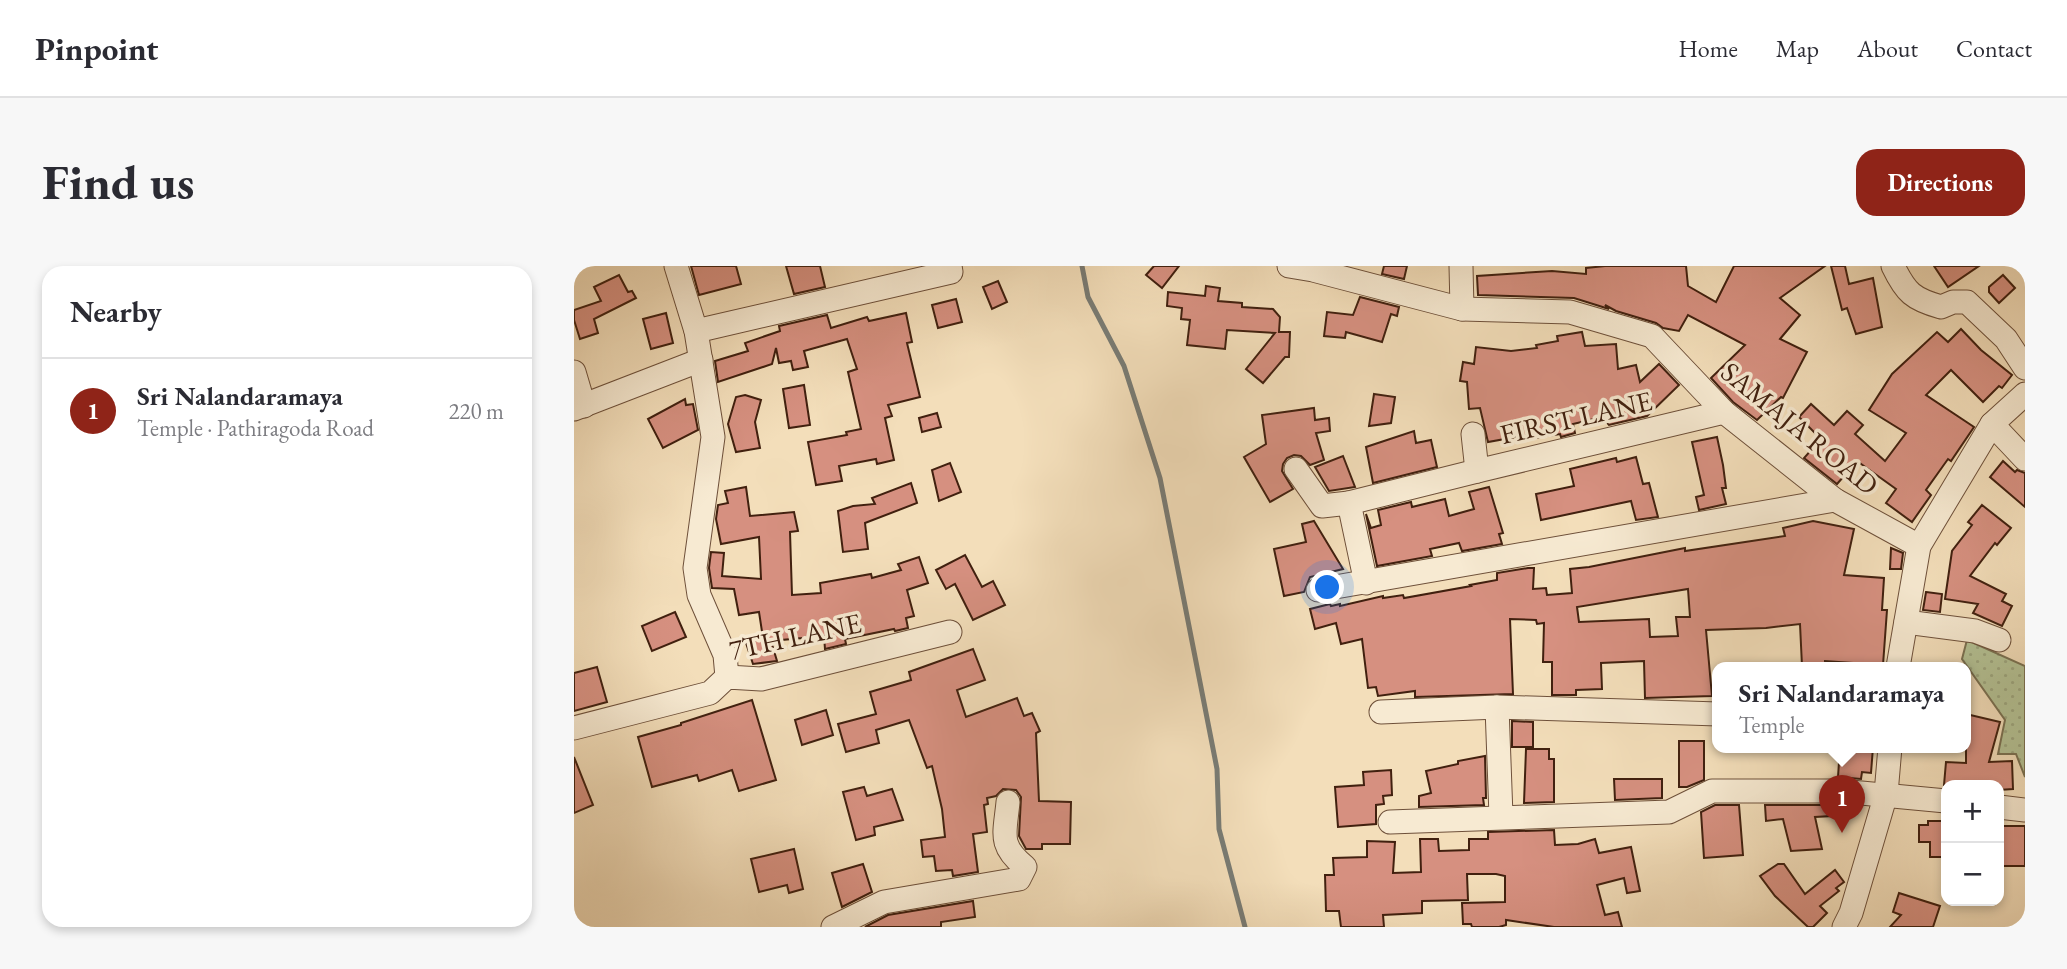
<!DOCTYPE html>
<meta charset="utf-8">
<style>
body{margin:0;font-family:"EB Garamond",serif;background:#f7f7f7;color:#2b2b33}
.controls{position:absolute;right:21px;bottom:21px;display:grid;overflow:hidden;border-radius:14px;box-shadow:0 4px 10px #0003}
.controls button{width:63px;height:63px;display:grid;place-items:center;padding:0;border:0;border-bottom:2px solid #e1e1e2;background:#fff;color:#2b2b33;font:35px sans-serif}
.you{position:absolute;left:754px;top:322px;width:24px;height:24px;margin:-18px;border:5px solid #fff;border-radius:50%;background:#1a73e8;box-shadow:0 0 0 10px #1a73e833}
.badge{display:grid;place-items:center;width:46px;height:46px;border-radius:50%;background:#8f2418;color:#fff;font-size:23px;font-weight:700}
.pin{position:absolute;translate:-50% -58px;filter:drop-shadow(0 2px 4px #0008)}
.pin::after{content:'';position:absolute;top:37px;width:24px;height:21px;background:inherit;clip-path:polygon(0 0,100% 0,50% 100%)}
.popup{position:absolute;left:1138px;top:396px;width:259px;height:91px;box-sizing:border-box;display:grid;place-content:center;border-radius:14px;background:#fff;filter:drop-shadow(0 2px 5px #0005);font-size:23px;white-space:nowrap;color:#7c7c81}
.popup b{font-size:26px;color:#2b2b33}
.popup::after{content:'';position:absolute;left:50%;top:100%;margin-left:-14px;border:14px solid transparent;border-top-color:#fff}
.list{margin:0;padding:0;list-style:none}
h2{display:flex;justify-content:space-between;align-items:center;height:91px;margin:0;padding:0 28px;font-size:30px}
h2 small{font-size:23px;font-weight:400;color:#7c7c81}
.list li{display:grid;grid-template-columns:46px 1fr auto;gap:21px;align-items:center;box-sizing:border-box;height:105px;padding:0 28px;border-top:2px solid #e1e1e2}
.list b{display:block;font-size:26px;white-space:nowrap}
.list p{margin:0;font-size:23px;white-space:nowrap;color:#7c7c81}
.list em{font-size:23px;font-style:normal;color:#7c7c81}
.map{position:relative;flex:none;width:1451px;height:661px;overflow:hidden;border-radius:21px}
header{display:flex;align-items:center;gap:42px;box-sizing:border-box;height:98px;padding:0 35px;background:#fff;border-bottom:2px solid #e1e1e2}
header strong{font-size:33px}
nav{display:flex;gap:38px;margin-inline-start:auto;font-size:24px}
.intro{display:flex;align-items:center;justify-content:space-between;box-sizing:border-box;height:168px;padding:0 42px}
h1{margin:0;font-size:49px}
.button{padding:18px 32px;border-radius:21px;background:#8f2418;color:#fff;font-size:24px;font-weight:700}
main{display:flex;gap:42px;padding:0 42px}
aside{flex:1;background:#fff;border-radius:21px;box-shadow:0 4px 10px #0003}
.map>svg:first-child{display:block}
.park{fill:url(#park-dots);stroke:#7a7152;stroke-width:2}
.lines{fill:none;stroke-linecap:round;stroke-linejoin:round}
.stream{stroke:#797c75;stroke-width:5}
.building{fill:#d69080;stroke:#41200f;stroke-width:2;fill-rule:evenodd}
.minor-casing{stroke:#6e503a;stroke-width:25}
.minor{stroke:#f7ead2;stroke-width:23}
.labels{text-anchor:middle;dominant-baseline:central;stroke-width:7;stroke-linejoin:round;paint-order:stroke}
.street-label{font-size:28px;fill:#41200f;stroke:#f7ead2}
</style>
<header>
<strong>Pinpoint</strong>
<nav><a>Home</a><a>Map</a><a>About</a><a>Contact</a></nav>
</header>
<div class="intro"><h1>Find us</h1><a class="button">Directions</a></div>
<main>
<aside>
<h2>Nearby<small></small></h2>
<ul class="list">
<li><span class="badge">1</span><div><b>Sri Nalandaramaya</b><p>Temple · Pathiragoda Road</p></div><em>220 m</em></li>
</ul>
</aside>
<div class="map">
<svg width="1451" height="661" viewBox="0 0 1451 661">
<defs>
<pattern id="park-dots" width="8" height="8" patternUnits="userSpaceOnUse" patternTransform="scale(1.75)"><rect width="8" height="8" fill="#b4c295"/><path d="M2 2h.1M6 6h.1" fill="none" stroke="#9ca67f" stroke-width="1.8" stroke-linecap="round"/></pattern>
</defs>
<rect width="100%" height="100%" fill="#f3deba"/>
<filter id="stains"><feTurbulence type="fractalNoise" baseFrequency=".00286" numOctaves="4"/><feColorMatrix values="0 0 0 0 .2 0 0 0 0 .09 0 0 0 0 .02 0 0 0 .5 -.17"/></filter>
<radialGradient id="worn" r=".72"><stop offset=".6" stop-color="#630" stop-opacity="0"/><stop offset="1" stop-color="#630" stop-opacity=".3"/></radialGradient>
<path class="park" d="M1393,374L1451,400V511L1442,488H1424L1431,454L1388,393Z"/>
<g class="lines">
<path class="stream" d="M508,0L514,31L550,100L586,212L643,503L645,563L671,661"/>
</g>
<g class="building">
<path d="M117,0H162L167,18L125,29Z"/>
<path d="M212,0H246L251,21L220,28Z"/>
<path d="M580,0H605L588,22L572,9Z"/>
<path d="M810,0H833L830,13L808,8Z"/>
<path d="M1031,0H1112L1114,20L1142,36L1160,0H1251L1206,32L1226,49L1206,73L1233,86L1209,132L1207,131L1183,154L1159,136L1137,112L1171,79L1114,49L1105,65L1089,62L1082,57L1042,45L1031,39L1035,43L1000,32L904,29L903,10L978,5L1012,8V2Z"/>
<path d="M1257,0H1271L1275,18L1299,12L1308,61L1282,68L1273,42L1268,44Z"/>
<path d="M1360,0H1405L1374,21Z"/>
<path d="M45,9L54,26L58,25L62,32L20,53L24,67L6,73L0,54V44L27,35L20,21Z"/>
<path d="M1429,9L1441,22L1425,37L1415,26V21Z"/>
<path d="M424,15L433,36L418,43L409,21Z"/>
<path d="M632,20L646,22L644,35L668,37V41L699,43L706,51L705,66H716L715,91H711L689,117L672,103L701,67L653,64L651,83L613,79L616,54L607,53L608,42L593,40L594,26L631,30Z"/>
<path d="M786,31L825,41L823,50L817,48L808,76L772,66L771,72L750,70L753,46L779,49Z"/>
<path d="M382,33L388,56L364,62L358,39Z"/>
<path d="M92,47L99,77L77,83L69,53Z"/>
<path d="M332,47L338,76L333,77L346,131L314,139L318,150L311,152L320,194L303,198L302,193L265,200L268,215L242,219L234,176L273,169L272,166L287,163L274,106L283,103L273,73L230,85L234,101L219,104L217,95L205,97L202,82L198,98L144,116L141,95L174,85L171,77L206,65L205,60L253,49L257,62L293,51L295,55Z"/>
<path d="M1387,63L1407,84L1438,109L1428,122L1425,120L1409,136L1377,104L1352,129L1400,161L1377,195L1374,193L1352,224L1357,229L1338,256L1312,237L1322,223L1283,195L1263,218L1230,192L1247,173L1225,151L1237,138L1260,159L1273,145L1289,159L1281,168L1311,195L1332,167L1295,144L1318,108L1363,66L1374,76Z"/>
<path d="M1008,66L1011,80L1042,78L1044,103L1062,99L1066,116L1085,98L1105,119L1073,150L1035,159L1028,151L999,158L1001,167L987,171L986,168L943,175L942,171L914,176L906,142L895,143L893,116L886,115L889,96L900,98L902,81L937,85L963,82L962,79L984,75L983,70Z"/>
<path d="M230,119L236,159L215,162L209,123Z"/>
<path d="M800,128L821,131L817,157L795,160Z"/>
<path d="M171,129L187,134L181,156L186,182L162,186L154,158L162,131Z"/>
<path d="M111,133L112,139L119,138L124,164L89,182L74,153Z"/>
<path d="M740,142L741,154L755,152L756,165L742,167L750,194L736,199L727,190L720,189L713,192L709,198L708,205L719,223L696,236L670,191L692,178L688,149Z"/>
<path d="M363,147L367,161L348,166L345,152Z"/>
<path d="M840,165L842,177L857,174L863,201L799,217L792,181Z"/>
<path d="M1143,171L1149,199L1152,222H1148L1152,238L1125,244L1122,231L1130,229L1118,176Z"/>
<path d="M769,190L781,221L755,225L741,201Z"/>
<path d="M1062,191L1069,218L1075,217L1084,251L1062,254L1057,235L967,254L962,228L1000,220L996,203L1042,192L1043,196Z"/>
<path d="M1429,195L1441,206L1443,204L1451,207V241L1416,211Z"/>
<path d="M376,197L387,226L365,235L358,204Z"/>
<path d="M337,217L343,237L291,257L294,283L269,286L264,245L279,240L301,238L298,232Z"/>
<path d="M172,221L176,250L220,246L224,265L216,266L218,329L247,327L246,317L297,308L298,312L327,304L324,298L345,291L354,317L333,324L340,350L332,352L334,362L321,365L320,363L271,373L272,378L251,383L250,370L197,375L203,395L179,398L172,377L189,372L185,346L165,349L160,323L138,322L135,302L137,286L150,287L148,310L187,313L185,271L147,278L142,253L144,239L154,237L151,225Z"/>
<path d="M915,221L929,267L925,268L928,278L888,285L885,277L856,283L858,290L803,300L792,248L797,262L807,259L804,244L837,236L838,241L871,233L875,250L900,243L895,226Z"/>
<path d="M1408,239L1437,262L1423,279L1421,277L1396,310L1432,328L1428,335L1438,340L1428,360L1399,347L1404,338L1371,333L1378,285L1398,259L1394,256Z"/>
<path d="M740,255L769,303L736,311L730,326L710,330L700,283L732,276L728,258Z"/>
<path d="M1239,255L1280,263L1270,309L1310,312L1308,344H1313L1309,399L1251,395V399L1228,400L1226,358L1192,362L1132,364L1138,430L1071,432L1070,395L1027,397L1028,423L1002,424V429H978V396H969L970,357L963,358L962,354L936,353L939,428L841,431V425L804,430L802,421L794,422L788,373L767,378L762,357L741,363L736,343L756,338L757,340L766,338V340L809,330V332L829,329L830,332L897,320L896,319L923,314V307L954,302H960L959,323L972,322L973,329L998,327L996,303L1015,301L1111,282V285L1211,270L1209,262ZM1114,323L1116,351H1102L1104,370L1076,371L1075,353L1005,356L1003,341Z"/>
<path d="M1317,282L1329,287L1327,303H1316Z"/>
<path d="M391,289L408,321L419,315L431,339L399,354L381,318L372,323L362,304Z"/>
<path d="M1352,326L1368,328L1366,346L1349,344Z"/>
<path d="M101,346L112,371L78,385L68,360Z"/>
<path d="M399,383L411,414L383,424L392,451L443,432L450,450L458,447L466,465L462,467L465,535L497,536L496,578H468V583H452L445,570L447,531L442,524L429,523L422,530L413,532L414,538L410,539L413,566L399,568L404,606L379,610L378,604L362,605L360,590L349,591L347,574L371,571L368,543L358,500L353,502L335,454L302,464L305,477L272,486L264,458L302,448L296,426L337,414L335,406Z"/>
<path d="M23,401L33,436L0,445V407Z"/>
<path d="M178,434L202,514L165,525L158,504L125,515L123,509L78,521L64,471L107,459V457Z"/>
<path d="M252,444L259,469L228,479L221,454Z"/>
<path d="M1392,448L1426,456L1415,496L1438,495L1439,523L1425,524V519H1370L1372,496L1392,497Z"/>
<path d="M938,455L959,456V481H938Z"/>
<path d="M1105,475H1130V514L1113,521H1105Z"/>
<path d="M1266,481H1299L1297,507L1288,506L1287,513L1264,511Z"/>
<path d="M952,483H975V493H980V536L950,537Z"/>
<path d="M911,490L912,532H909L910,539L845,541V530L857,527L852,505L884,498V495Z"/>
<path d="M0,491L19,539L0,547Z"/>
<path d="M817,504L818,529L809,530L810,538L802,539V558L764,561L761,521L790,519L789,506Z"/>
<path d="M1040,513H1088V532L1041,534Z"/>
<path d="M290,521L293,530L318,523L329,554L300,561L301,569L282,574L269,526Z"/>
<path d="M1141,539H1165L1169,589L1130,592L1127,546Z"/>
<path d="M1191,539H1257L1258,550L1241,551L1248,583L1217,585L1209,553L1192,555Z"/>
<path d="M1354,555H1372V591H1356V576H1345V559H1354Z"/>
<rect x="1425" y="560" width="26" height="40"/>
<path d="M980,564L981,579L1004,578L1021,573L1025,587L1057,581L1066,625L1053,627L1050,612L1023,619L1031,649L1044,646L1048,661H980L932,654V659L925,661H898L897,658H889L888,637L931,636V610L922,608H893L894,634L848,635V647L809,649L810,661H767L765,645H752L751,609H760L759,592L793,591V575L821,576L819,607L847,606L846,573H864L865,585L895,584V573H914V566Z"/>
<path d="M220,583L229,623L215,627L213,619L185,626L177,593Z"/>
<path d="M289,598L298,626L268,641L258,607Z"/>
<path d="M1204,598H1210L1231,628L1261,604L1270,616L1262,622L1265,625L1246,640L1253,647L1239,661H1234L1201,630L1186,610Z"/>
<path d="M1325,627L1366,640L1359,661H1316L1327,649L1319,646Z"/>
<path d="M399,635L401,651L367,656V661H291L314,649Z"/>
</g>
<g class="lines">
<g class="minor-casing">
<g id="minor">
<path d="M102,0L122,65L139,171L121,302L125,329L151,389L153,411"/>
<path d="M715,0L739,4L888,43L996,46L1078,70L1150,146L1261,234L1345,280"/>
<path d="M887,0L888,43"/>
<path d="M1319,0C1332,27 1339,33 1367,41L1379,36H1393L1432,73L1451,102"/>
<path d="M122,65L377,6L376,0"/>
<path d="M0,106L10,140"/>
<path d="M0,143L127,94"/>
<path d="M1418,158L1451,193"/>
<path d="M899,168L903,205L1150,146"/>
<path d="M722,203L748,240L775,237L792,317"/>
<path d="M775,237L903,205"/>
<path d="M744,324L1261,234"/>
<path d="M1332,356L1401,365L1425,374"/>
<path d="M1324,401L1345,280L1418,158L1451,128"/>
<path d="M923,441L927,550"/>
<path d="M807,446L923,441L1144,448"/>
<path d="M0,462L136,427L153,411L187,413L376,366"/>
<path d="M1425,541L1451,544"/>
<path d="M816,556L1095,546L1138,525H1266L1372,535"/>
<path d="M259,661L310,636L445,613L451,601C424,579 431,568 434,536"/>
<path d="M1270,661L1277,647L1312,528L1316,481"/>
</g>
</g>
<use href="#minor" class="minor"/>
</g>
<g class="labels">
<g class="street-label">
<text transform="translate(1002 151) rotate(-13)">FIRST LANE</text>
<text transform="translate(1226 162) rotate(39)">SAMAJA ROAD</text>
<text transform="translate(221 370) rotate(-12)">7TH LANE</text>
</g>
</g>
<rect width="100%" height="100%" filter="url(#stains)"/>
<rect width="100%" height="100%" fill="url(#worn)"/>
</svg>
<div class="controls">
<button>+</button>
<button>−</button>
</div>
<div class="you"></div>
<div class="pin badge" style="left:1268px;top:567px">1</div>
<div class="popup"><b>Sri Nalandaramaya</b>Temple</div>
</div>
</main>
